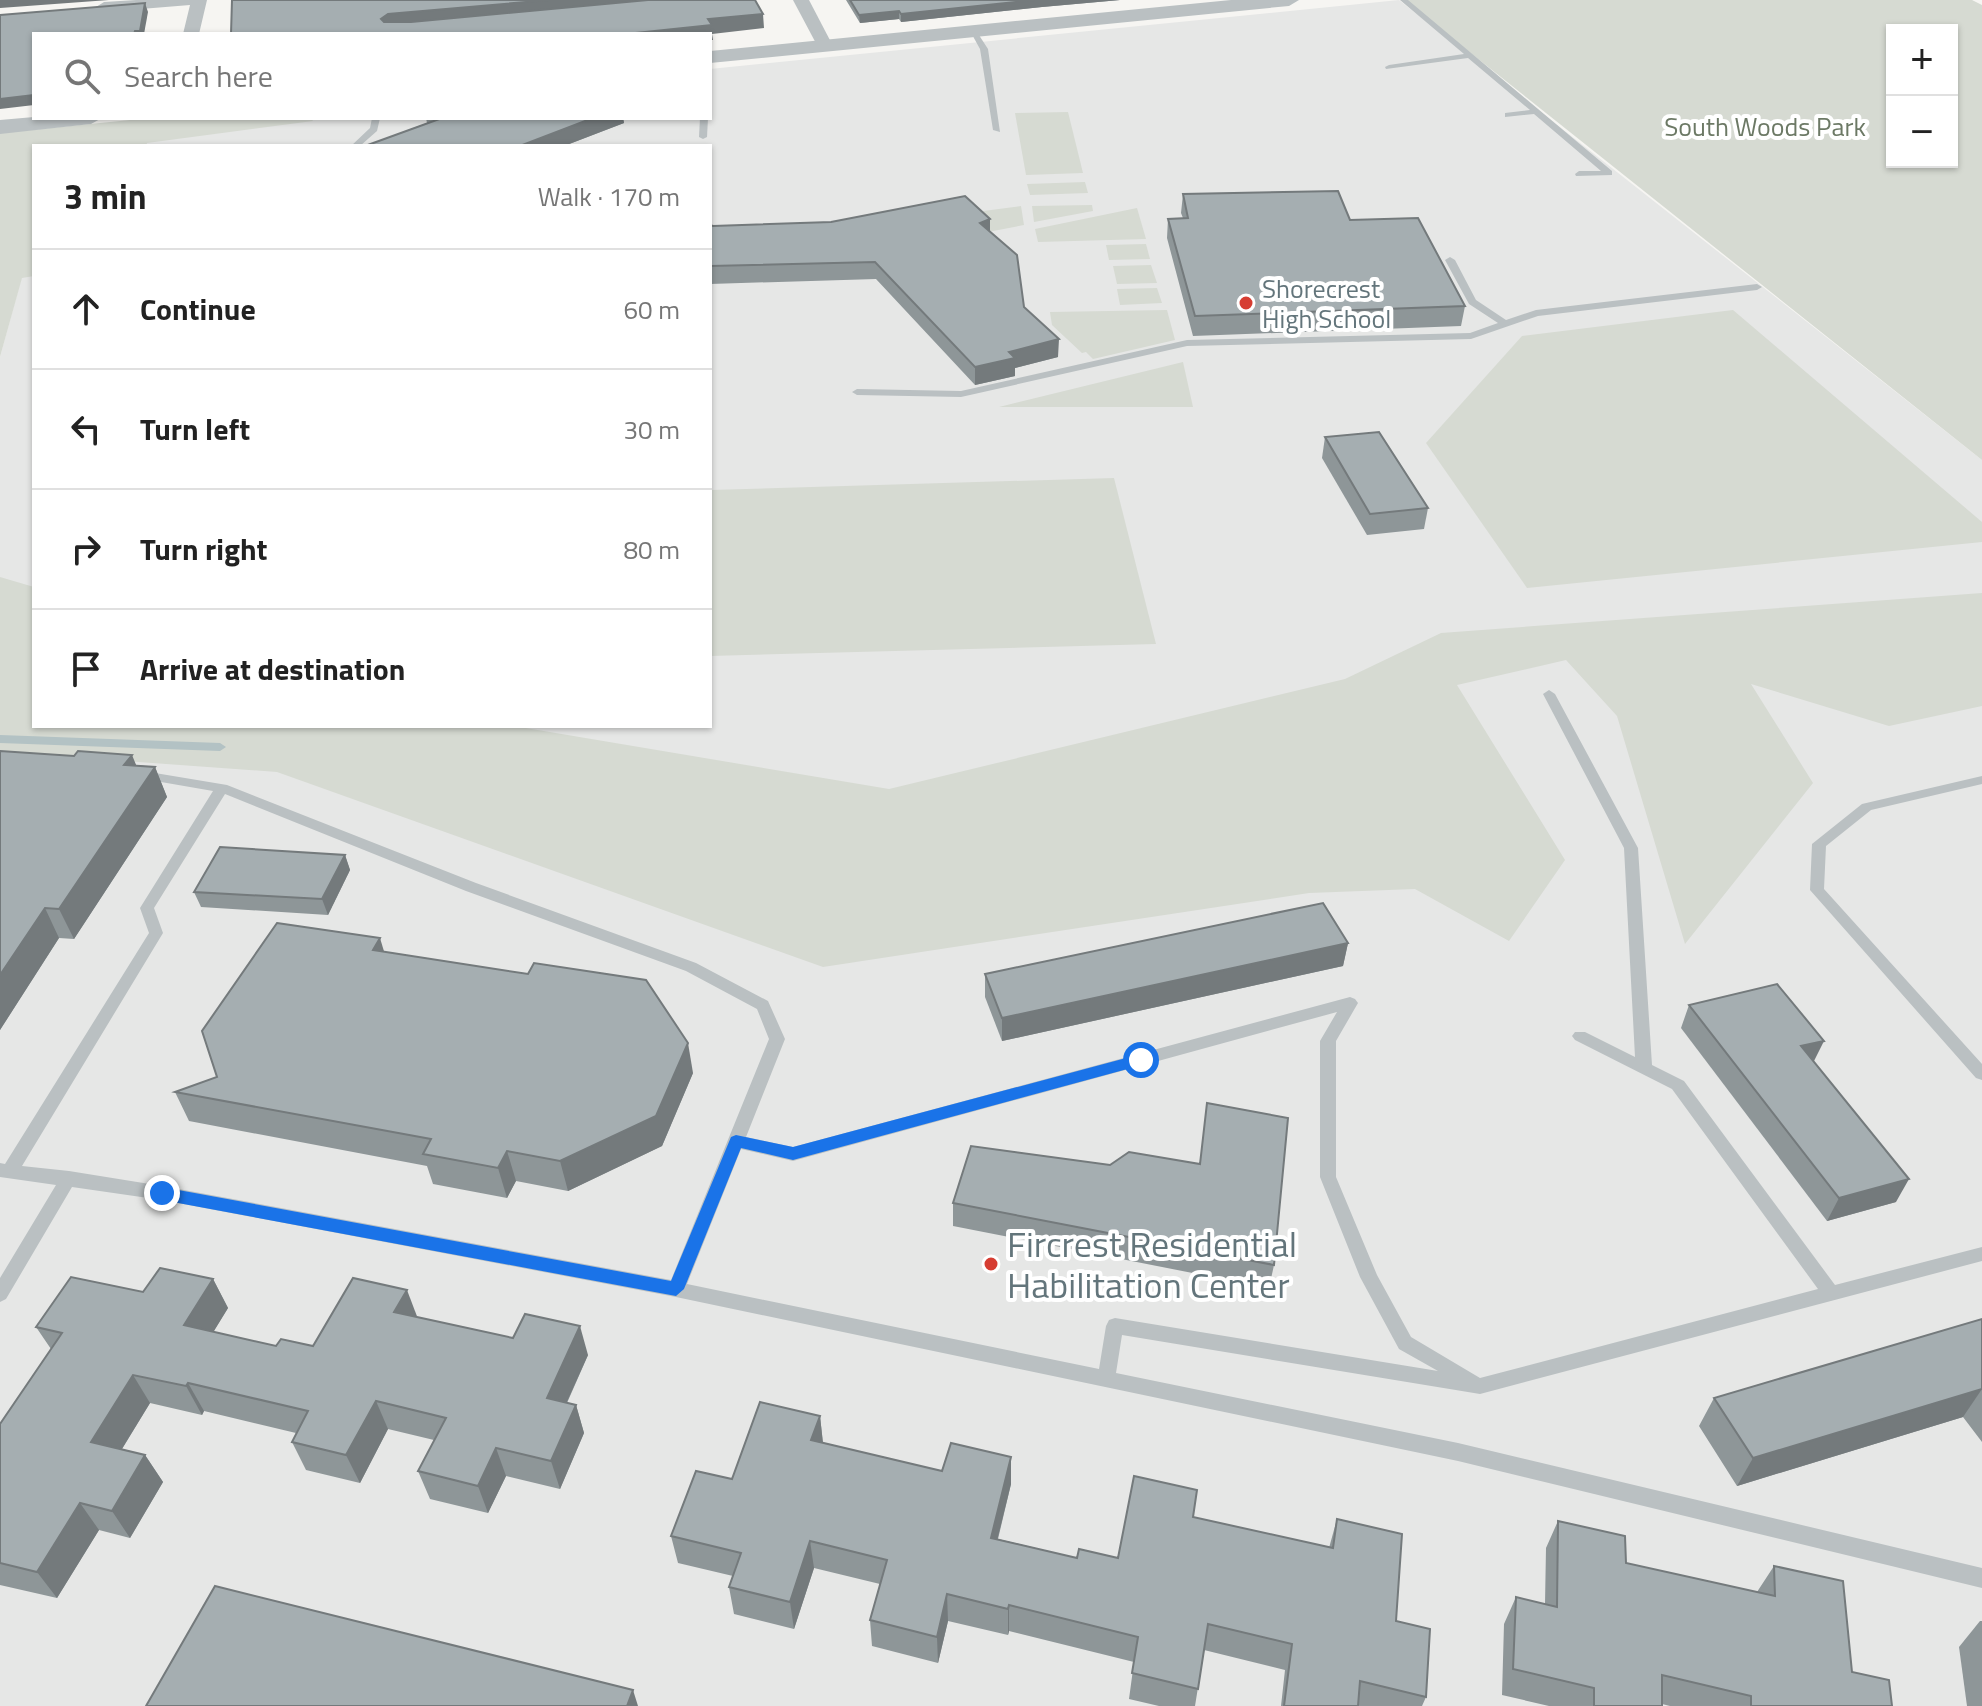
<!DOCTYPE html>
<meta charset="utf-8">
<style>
body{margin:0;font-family:"Titillium Web",sans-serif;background:#f6f6f6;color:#222}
.controls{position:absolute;right:24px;top:24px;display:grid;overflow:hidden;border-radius:0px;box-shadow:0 2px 6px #0004}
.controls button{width:72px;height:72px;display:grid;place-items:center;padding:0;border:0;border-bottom:2px solid #e0e0e0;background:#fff;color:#222;font:40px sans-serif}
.stop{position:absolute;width:24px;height:24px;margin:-18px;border:6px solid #1a73e8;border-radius:50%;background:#fff}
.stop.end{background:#1a73e8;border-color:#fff;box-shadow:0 2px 8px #0008}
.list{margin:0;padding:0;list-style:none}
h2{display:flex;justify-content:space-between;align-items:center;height:104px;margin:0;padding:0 32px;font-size:34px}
h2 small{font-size:26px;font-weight:400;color:#767676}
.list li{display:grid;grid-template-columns:52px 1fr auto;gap:24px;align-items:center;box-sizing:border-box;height:120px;padding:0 32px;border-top:2px solid #e0e0e0}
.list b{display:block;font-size:30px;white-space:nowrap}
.list em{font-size:26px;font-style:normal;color:#767676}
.icon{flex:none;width:44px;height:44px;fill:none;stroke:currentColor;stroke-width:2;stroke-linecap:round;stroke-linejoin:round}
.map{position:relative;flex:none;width:1982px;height:1706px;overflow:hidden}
.search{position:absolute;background:#fff;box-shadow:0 2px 6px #0004;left:32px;top:32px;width:680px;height:88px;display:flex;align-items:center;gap:20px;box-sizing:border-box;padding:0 28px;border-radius:0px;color:#767676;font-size:30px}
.panel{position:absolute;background:#fff;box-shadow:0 2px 6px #0004;left:32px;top:144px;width:680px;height:584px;border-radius:0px}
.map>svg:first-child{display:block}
.built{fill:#e6e7e6}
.green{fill:#d6dad2;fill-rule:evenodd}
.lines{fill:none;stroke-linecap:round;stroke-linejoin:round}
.stream{fill:#b3c2c4;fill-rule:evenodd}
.service{fill:#bac0c2;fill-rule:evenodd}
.minor{fill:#bac0c2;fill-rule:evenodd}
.tertiary{fill:#bac0c2;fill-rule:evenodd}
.wall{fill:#8e9698}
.shaded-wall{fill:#747a7c}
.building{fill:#a5aeb1;stroke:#747a7c;stroke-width:2}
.route{fill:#1a73e8}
.poi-dot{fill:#d63d32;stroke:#fff;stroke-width:3}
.labels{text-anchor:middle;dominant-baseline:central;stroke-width:8;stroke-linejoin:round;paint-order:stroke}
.far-park-label{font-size:26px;fill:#6c7965;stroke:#fff}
.far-poi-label{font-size:26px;fill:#63757b;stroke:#fff;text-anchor:start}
.near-poi-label{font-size:36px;fill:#63757b;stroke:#fff;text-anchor:start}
</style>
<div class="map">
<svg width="1982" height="1706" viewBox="0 0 1982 1706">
<rect width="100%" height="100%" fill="#f6f5f2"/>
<path class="built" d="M1399,0L1982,460V1706H0V357L34,232V726H710V146H57L177,118H710V69Z"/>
<g class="green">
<path d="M1404,0H1972L1982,5V460ZM1892,30H1952V162H1892Z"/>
<path d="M1068,112L1083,173L1026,175L1015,113Z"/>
<path d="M150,118H311L313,121L147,143L146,146H34V276L22,278L0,357V133Z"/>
<path d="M1085,182L1088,193L1030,195L1027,184Z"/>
<path d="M1092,205L1093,211L1034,222L1032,206Z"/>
<path d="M1021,206L1024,225L988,232L968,213Z"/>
<path d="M1137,208L1146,239L1038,242L1035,229Z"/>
<path d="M1146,244L1150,259L1109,260L1106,245Z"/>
<path d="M1151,265L1157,283L1117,284L1113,266Z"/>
<path d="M1157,288L1162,303L1120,305L1117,289Z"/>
<path d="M1167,310L1175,340L1093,359L1086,352L1082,353L1052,325L1050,312Z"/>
<path d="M1733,310L1982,522V542L1527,588L1426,443L1522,336Z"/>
<path d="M1183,362L1193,407H999Z"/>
<path d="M1114,478L1156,644L710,656V490Z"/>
<path d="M0,577L34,587V726H514L889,789L1345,679L1441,633L1982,593V706L1889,726L1751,684L1813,783L1685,944L1617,716L1566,660L1457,685L1565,860L1509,941L1415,889L1309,893L823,967L277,772L0,752Z"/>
</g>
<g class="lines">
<path class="stream" d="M0,735L220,743L226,747L220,751L0,743Z"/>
<g class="service">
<path d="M1400,0H1408L1612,171V175L1576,176L1575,174L1579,171H1601L1534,114L1505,117V113L1530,110L1468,58L1386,69L1385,67L1389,65L1464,54Z"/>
<path d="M969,29H975L988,49L1000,132L993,130L980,49Z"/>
<path d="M372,118H380L377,131L360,146H351L370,128Z"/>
<path d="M700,118H708L707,137L703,139L699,137Z"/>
<path d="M1450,257L1455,260L1476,300L1506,320L1536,310L1757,284L1762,287L1757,290L1538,316L1471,339L1187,346L961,397L857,395L852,392L857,389L961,391L1187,340L1470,333L1498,323L1469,304L1445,260Z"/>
<path d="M1549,690L1555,694L1638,848L1652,1065L1684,1081L1835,1285L1982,1247V1261L1480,1394L1122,1335L1116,1373L1458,1443L1982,1568V1588L1458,1461L676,1297L162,1200L72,1187L6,1299L0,1302V1278L56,1185L0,1177V1163L5,1164L149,933L140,908L213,791L138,778L136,775L138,772L143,771L227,785L476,883L696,963L768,1001L785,1039L746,1137L793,1147L1350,997L1355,999L1358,1003L1336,1041V1177L1377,1275L1411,1337L1480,1378L1818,1289L1672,1089L1575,1040L1572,1036L1575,1032H1585L1635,1057L1624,848L1543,694ZM225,794L466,891L686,971L757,1009L769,1039L671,1280L162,1186L69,1171L22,1166L163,933L154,908ZM1337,1012L1320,1041V1177L1360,1277L1399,1349L1438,1371L1115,1318L1109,1320L1106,1326L1099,1369L687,1284L741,1149L793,1161Z"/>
<path d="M1982,776V784L1871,810L1826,846L1824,889L1982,1064V1080L1976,1078L1810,890L1812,844L1862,804Z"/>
</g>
<g class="minor">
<path d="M136,0H207L199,34H183L190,5L104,12L96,7L104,2Z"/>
<path d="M793,0H809L833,46L831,49H819Z"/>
</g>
<g class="tertiary">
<path d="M1231,0H1299L1289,6L710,63V51Z"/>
<path d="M34,117V118H102L91,124L0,134V120Z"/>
</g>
</g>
<g class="wall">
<path d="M846,0H1120L1042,7L901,22L899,19L860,23Z"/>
<path d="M426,118H623L624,123L564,146H365L427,123Z"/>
<path d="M1183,194L1350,220L1465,306L1461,326L1193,336L1167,238L1168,219L1183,218L1181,213Z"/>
<path d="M710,225L713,226L990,231L1024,307L1058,357L1015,368V376L975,385L876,279L710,284Z"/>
<path d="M1325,437L1428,508L1424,529L1367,535L1322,458Z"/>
<path d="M0,751L155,767L167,797L74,939L59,938L0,1030Z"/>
<path d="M345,855L350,870L328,915L201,907L194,892Z"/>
<path d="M1348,943L1343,966L1002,1041L985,997V974Z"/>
<path d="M384,952L693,1073L662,1146L568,1191L516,1181L507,1198L433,1184L427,1166L189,1121L175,1092L217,1077Z"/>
<path d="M1689,1005L1814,1063L1896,1202L1827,1221L1681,1028Z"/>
<path d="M953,1203L1274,1265L1269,1288L953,1226Z"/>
<path d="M213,1279L228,1308L213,1332L276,1346H313L417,1317L588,1355L567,1403L576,1405L584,1433L560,1489L506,1476L488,1513L430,1499L418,1471L434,1440L388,1429L360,1483L306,1470L292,1442L296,1433L204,1411L202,1415L150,1403L122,1449L145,1455L163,1482L130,1538L99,1530L57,1598L0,1585V1424L51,1349L36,1327L143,1292Z"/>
<path d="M1982,1319V1442L1963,1417L1737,1486L1699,1426L1714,1398Z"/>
<path d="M820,1416L823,1443L942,1471L1011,1484L998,1539L1077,1558H1118L1193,1517L1329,1548L1337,1519L1396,1621L1426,1697L1422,1706H1281L1285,1670L1204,1650L1195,1706H1159L1129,1699L1134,1662L1009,1631L1008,1635L948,1621L938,1663L872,1646L870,1620L880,1584L814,1568L794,1629L734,1614L729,1587L733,1576L678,1563L671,1536Z"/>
<path d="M1558,1521L1626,1563L1757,1592L1774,1566L1852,1672L1892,1706H1670L1662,1704V1706H1549L1502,1695L1504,1624L1516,1597L1545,1604L1546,1548Z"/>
<path d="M1980,1621H1982V1706H1967L1959,1647Z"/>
</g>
<g class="shaded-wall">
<path d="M0,0H109L0,8Z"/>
<path d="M549,0H659L391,29L381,19L388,14Z"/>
<path d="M1034,0H1120L1042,7L901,22V14Z"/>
<path d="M145,3L148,12L144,34H134Z"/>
<path d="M899,11V19L860,23L859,15Z"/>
<path d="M763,14L764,28L712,34L713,40H710V34H626L708,19Z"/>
<path d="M34,95V105L0,109V99Z"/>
<path d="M593,118H623L624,123L564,146H522V145Z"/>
<path d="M990,219V236L980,223Z"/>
<path d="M1059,339L1058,357L1015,368V376L975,385V367L1009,352Z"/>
<path d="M132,755L144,784L155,767L167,797L74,939L59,909L124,765Z"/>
<path d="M345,855L350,870L328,915L322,899Z"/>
<path d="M45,908L59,938L0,1030V975Z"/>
<path d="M380,938L389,968L373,950Z"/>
<path d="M1348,943L1343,966L1002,1041V1018Z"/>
<path d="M1824,1041L1813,1063L1801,1046Z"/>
<path d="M688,1043L693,1073L662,1146L568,1191L560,1161Z"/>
<path d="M507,1151L516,1181L507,1198L498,1168Z"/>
<path d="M1909,1179L1896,1202L1827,1221L1839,1198Z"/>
<path d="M213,1279L228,1308L200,1354L184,1325Z"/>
<path d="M407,1290L418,1319L394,1312Z"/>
<path d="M580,1326L588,1355L556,1426L547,1398Z"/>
<path d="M133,1375L150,1403L109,1470L91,1442Z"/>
<path d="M188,1383L204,1411L202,1415L186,1386Z"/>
<path d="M1982,1389L1963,1417L1737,1486L1753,1458Z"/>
<path d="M376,1401L388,1429L360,1483L346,1455Z"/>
<path d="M576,1405L584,1433L560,1489L551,1461Z"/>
<path d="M820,1416L823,1444L811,1440Z"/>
<path d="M496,1448L506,1476L488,1513L478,1486Z"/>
<path d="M145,1455L163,1482L130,1538L112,1511Z"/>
<path d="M1011,1457V1484L991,1565V1538Z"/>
<path d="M80,1503L99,1530L57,1598L37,1572Z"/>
<path d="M810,1541L814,1568L794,1629L790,1602Z"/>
<path d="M947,1594L948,1621L938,1663L937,1637Z"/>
<path d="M1009,1605V1631L1008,1635V1609Z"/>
<path d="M633,1690L638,1706H627Z"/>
</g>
<g class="building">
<path d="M232,0H549L388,14L381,19L384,22H411L648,0H755L763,14L708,19L712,25L626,34H231Z"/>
<path d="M850,0H1034L901,14L899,11L859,15Z"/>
<path d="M145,3L140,31H135L134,34H34V95L0,99V15Z"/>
<path d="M442,118H593L522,145L524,146H365Z"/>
<path d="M1338,191L1350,220L1418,218L1465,306L1195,316L1168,219L1188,218L1183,194Z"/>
<path d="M965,196L990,219L980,223L1017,255L1024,307L1059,339L1009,352L1015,358L975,367L875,262L710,266V225L713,226L831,222Z"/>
<path d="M1379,432L1428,508L1370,514L1325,437Z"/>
<path d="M0,751L74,756L78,751L132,755L124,765L155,767L59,909L45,908L0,975Z"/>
<path d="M220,847L345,855L322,899L194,892Z"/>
<path d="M1323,903L1348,943L1002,1018L985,974Z"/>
<path d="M277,923L380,938L373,950L528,974L534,963L646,980L688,1043L656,1116L560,1161L507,1151L498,1168L423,1154L431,1139L175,1092L217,1077L202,1031Z"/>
<path d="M1777,984L1824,1041L1801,1046L1909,1179L1839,1198L1689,1005Z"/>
<path d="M1207,1103L1288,1118L1274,1265L953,1203L971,1146L1110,1165L1129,1152L1200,1164Z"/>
<path d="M160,1268L213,1279L184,1325L276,1346L281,1339L313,1346L353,1278L407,1290L394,1312L513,1338L525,1314L580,1326L547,1398L576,1405L551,1461L496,1448L478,1486L418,1471L446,1418L376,1401L346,1455L292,1442L308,1411L188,1383L186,1386L133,1375L91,1442L145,1455L112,1511L80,1503L37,1572L0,1563V1424L62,1333L36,1327L71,1277L143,1292Z"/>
<path d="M1982,1319V1389L1753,1458L1714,1398Z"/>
<path d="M760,1402L820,1416L811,1440L942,1471L951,1443L1011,1457L991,1538L1077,1558L1079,1549L1118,1558L1134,1476L1197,1490L1193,1517L1333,1548L1337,1519L1402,1534L1396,1621L1430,1629L1426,1697L1360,1681L1358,1706H1284L1292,1644L1208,1624L1198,1689L1132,1673L1138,1637L1009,1605L1008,1609L947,1594L937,1637L870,1620L887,1560L810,1541L790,1602L729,1587L741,1553L671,1536L696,1471L732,1479Z"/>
<path d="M1558,1521L1625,1536L1626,1563L1775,1596L1774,1566L1843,1581L1852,1672L1889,1680L1892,1706H1751V1696L1662,1675V1706H1594V1688L1513,1669L1516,1597L1557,1607Z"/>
<path d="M215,1586L633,1690L627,1706H146Z"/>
</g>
<path class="route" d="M1141,1054L1148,1060L1146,1064L793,1160L741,1148L684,1289L676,1296L162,1200L154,1193L162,1187L671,1281L731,1137L736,1135L793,1147Z"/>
<g class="poi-dot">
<circle cx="1246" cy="303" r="8"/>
<circle cx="991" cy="1264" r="8"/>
</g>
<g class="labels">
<g class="far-park-label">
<text x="1765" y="126">South Woods Park</text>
</g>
<g class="far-poi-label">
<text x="1262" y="288">Shorecrest<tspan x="1262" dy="30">High School</tspan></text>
</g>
<g class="near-poi-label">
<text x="1007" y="1243">Fircrest Residential<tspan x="1007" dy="41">Habilitation Center</tspan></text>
</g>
</g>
</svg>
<div class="controls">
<button>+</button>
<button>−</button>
</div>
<div class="stop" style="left:1141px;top:1060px"></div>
<div class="stop end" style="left:162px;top:1193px"></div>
<div class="search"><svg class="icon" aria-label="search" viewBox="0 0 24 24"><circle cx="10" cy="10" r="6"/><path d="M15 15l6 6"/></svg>Search here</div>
<section class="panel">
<h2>3 min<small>Walk · 170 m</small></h2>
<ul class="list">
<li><svg class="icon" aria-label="ahead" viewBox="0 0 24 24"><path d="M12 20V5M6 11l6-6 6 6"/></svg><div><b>Continue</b></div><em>60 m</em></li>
<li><svg class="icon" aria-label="left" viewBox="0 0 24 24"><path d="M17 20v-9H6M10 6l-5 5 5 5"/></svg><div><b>Turn left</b></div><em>30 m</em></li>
<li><svg class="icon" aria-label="right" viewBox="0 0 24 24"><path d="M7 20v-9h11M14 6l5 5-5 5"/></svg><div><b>Turn right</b></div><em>80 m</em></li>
<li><svg class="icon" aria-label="arrive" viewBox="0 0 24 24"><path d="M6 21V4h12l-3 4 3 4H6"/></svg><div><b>Arrive at destination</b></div></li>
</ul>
</section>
</div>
